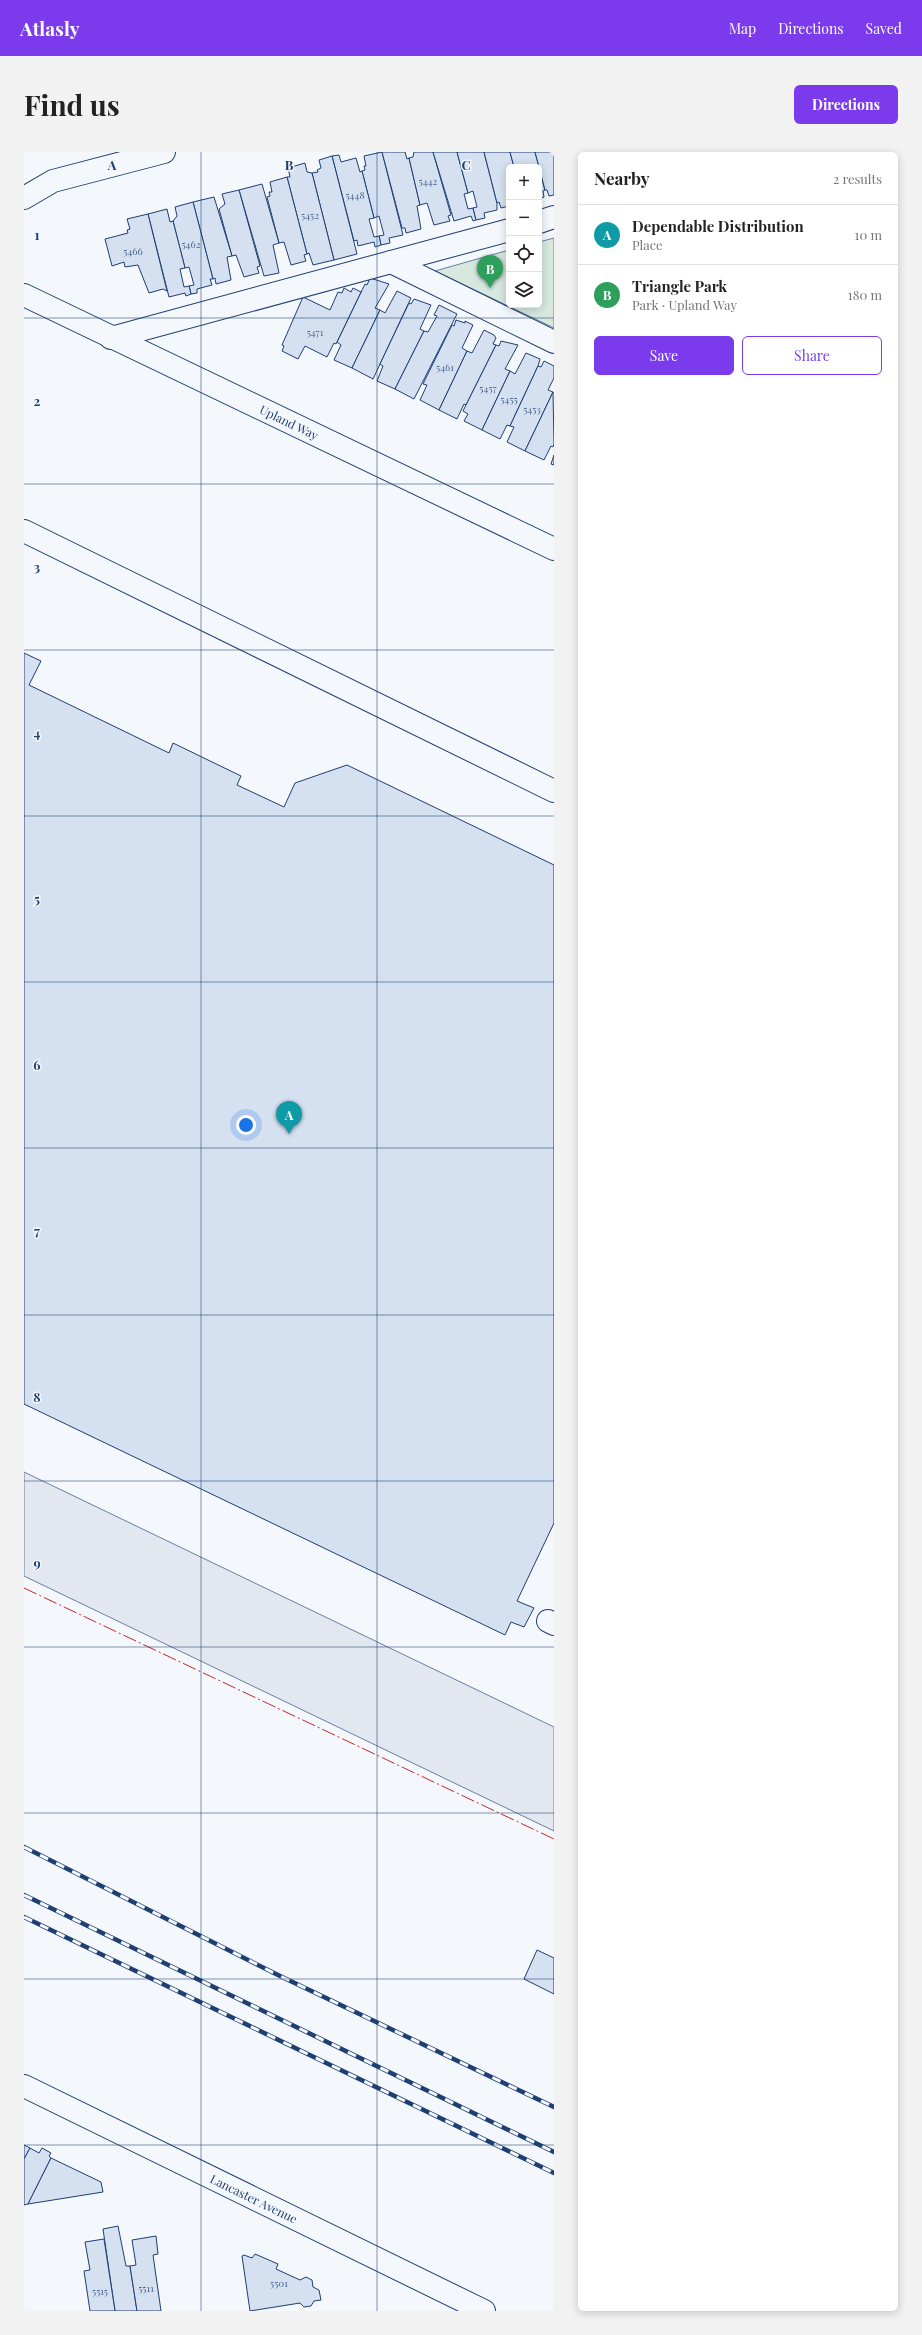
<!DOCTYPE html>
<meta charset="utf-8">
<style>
body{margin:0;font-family:"Playfair Display",serif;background:#f2f2f2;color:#222}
.controls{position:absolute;right:12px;top:12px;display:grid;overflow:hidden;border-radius:6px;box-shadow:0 2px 10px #0003}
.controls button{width:36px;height:36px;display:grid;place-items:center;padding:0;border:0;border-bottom:1px solid #e0e0e0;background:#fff;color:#222;font:20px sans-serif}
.you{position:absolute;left:222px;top:973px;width:14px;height:14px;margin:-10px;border:3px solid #fff;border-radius:50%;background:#1a73e8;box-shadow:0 0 0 6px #1a73e833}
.badge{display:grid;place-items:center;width:26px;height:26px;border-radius:50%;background:#7c3aed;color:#fff;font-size:13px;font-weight:700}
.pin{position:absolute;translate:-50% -33px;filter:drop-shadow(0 1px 2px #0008)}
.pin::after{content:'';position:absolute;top:21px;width:14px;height:12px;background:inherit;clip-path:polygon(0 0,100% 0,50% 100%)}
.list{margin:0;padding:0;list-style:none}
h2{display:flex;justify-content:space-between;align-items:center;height:52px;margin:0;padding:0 16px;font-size:17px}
h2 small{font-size:13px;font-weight:400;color:#767676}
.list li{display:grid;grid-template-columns:26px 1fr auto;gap:12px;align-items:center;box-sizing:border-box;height:60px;padding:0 16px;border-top:1px solid #e0e0e0}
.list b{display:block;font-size:15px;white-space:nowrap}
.list p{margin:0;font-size:13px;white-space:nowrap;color:#767676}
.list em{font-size:13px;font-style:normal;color:#767676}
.actions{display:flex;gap:8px;padding:12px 16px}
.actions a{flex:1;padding:9px 0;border:1px solid #7c3aed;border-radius:6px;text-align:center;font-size:14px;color:#7c3aed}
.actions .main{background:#7c3aed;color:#fff}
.icon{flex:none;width:22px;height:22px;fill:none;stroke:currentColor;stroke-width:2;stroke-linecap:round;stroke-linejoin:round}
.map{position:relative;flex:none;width:530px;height:2159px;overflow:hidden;border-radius:6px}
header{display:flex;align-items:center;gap:24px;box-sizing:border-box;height:56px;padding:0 20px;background:#7c3aed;color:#fff}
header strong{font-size:19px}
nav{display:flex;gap:22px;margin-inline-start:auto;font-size:14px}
.intro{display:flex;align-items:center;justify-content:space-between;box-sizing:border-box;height:96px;padding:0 24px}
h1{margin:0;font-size:28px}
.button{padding:10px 18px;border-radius:6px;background:#7c3aed;color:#fff;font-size:14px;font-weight:700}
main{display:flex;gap:24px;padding:0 24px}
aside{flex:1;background:#fff;border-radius:6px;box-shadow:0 2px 10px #0003}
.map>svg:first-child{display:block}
.green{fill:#d7e8df;stroke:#687fa3}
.parking{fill:#e3e8f0;stroke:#687fa3}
.building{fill:#d5e0f0;stroke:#1d3f73}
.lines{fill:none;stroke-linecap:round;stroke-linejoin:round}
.minor-casing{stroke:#1d3f73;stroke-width:24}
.highway-casing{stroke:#1d3f73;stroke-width:24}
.minor{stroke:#f4f7fb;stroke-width:22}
.highway{stroke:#f4f7fb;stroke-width:22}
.rail-casing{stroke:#1d3f73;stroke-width:4.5}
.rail{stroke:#f4f7fb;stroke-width:3;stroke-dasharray:9;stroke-linecap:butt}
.power{stroke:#c62828;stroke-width:1;stroke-dasharray:14 3 2 3;stroke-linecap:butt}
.grid{fill:none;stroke:#1d3f73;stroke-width:1;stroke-opacity:0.55}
.labels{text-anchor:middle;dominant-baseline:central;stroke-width:3;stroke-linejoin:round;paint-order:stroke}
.number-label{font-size:10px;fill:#4b6792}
.street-label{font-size:12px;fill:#1d3f73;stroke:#f4f7fb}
.grid-label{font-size:13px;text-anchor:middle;font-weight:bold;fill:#1d3f73;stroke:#f4f7fb;stroke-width:3;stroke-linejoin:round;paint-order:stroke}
</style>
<header>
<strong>Atlasly</strong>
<nav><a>Map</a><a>Directions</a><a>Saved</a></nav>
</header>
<div class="intro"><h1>Find us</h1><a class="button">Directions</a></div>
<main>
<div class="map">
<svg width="530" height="2159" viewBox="0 0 530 2159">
<rect width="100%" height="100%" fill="#f4f7fb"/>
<path class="green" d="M530,86V176L411,119L485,98V153H515V90Z"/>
<path class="parking" d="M0,1320L530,1575V1679L0,1424Z"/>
<g class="building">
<path d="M358,0L379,83L365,86L366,91L357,93L355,84L360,83L355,64L350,66L338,19L341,18L340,14H342L340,4Z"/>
<path d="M358,0H381L383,7L385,6L396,53L393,54L397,77L382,81L381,76H378Z"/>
<path d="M390,0H409L427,63L424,64L426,69L410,73L403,51L396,53L385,6L389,5Z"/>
<path d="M409,0H433L444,41L440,42L444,57L449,56L452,68L449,69L447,64L430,69Z"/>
<path d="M433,0H460L473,51V58L460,61L461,66L452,68L449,56L453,55L449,39L444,41Z"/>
<path d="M460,0H486L490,15H485V54L477,56L475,50L473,51Z"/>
<path d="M486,0H511L521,38L519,39L520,45L515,47V15H490Z"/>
<path d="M511,0H530V43L525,44L523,38H521Z"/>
<path d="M315,3L317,10L332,6L336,20L338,19L350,66L345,67L350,85L355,84L357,93L351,95L350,90L334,94L333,88L330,89L308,4Z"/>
<path d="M308,4L333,102L310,108L288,21L294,20L293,18L297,16L295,8Z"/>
<path d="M281,11L283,20L288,21L310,108L289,113L285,101L283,102L263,25H266L264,16Z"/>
<path d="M263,25L283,102L280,103L282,109L267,113L260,90L255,91L243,45L246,44L245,40H248L246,30Z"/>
<path d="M238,32L255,91L249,93L255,121L240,124L215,38Z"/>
<path d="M215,38L236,114L233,115L235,121L220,125L212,103L208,104L195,57L201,52L198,42Z"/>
<path d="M190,45L208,104L203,105L207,128L192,132L191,126L189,127L169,50Z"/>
<path d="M169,50L189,127H186L188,133L173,137V141L167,142L165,134L170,133L165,115L161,116L149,69L153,64L151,55Z"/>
<path d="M143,57L146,70L149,69L161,116L156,117L160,135L165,134L167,142L162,144L161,141L145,145L124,62Z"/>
<path d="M124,62L143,139L139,137L125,141L114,113L101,115L100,110L88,114L81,87L104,81L103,78L106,77L103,67Z"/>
<path d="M346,126L365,132L351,156L356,158L328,216L310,208L317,193L313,190L341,132L343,133Z"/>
<path d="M320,136L327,140L329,136L337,140L312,192L310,191L303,205L281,194L274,207L258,199L260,194L258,193L279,145L306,158L314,140L318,141Z"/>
<path d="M373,139L387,146L349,227L328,216L356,158L361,161Z"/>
<path d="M390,147L407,153L396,177L400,179L371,237L353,229L359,214L356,212L385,151L387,152Z"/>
<path d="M415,153L433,162L390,247L371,237L400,179L404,180L413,164L410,163Z"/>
<path d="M432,168L441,171V169L449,173L438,196L443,199L415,258L396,248L403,233L399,232L428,173L430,174Z"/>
<path d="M460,178L470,183L472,186L469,192L472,193L442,253L440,252L433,267L415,258L443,199L448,201Z"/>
<path d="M477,189L494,193L481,217L486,219L458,278L440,269L444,262L439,259L472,193L475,194Z"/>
<path d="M502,201L516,207L514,214L486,274L483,273L476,287L458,278L486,219L491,222Z"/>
<path d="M520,209L530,214V226L524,238L529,240L501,299L483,290L490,275L486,274L514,214L517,215Z"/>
<path d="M529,240L530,292L529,295L527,294L520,308L501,299Z"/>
<path d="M530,303V313L527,312Z"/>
<path d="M0,501L17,509L5,533L145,601L149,591L217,624L213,633L260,655L271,631L323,613L530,713V1371L493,1449L510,1456L500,1475L487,1470L481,1483L0,1252Z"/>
<path d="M513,1798L530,1806V1842L500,1827Z"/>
<path d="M0,1993L6,1996L0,2007Z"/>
<path d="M6,1996L15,2001L18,1996L27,2001L25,2004L27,2006L4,2052L0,2053V2007Z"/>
<path d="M27,2006L77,2030L79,2040L4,2052Z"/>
<path d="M94,2074L102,2114H106L113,2159H91L79,2077Z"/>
<path d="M132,2084L134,2102L129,2103L137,2159H113L106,2114L112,2113L108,2088Z"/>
<path d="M80,2087L91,2159H66L60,2119L66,2118L61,2090Z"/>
<path d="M231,2102L254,2112L252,2117L276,2128L282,2125L288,2128L289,2135L295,2138L297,2148L290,2149L287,2154L280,2155L276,2151L226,2159L218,2104L220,2103L228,2106Z"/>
</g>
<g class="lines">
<g class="minor-casing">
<g id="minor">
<path d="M0,46L29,29L140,0"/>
<path d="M515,70L530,65"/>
<path d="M367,110L530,190"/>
<path id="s1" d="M0,143L530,397"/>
<path d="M87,186L485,78"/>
<path d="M0,379L530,639"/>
<path d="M524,1469L530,1472"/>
</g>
</g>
<g class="highway-casing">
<g id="highway">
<path id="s2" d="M0,1934L460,2159"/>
</g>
</g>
<use href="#minor" class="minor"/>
<use href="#highway" class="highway"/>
<g class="rail-casing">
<g id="rail">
<path d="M0,1695L256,1824L530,1955"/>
<path d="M0,1743L530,2000"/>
<path d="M0,1765L530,2021"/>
</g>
</g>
<use href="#rail" class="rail"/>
<path class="power" d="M0,1436L530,1687"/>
</g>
<path class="grid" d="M177,0V2159M353,0V2159M0,166H530M0,332H530M0,498H530M0,664H530M0,830H530M0,996H530M0,1163H530M0,1329H530M0,1495H530M0,1661H530M0,1827H530M0,1993H530"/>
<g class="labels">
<g class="number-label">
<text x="404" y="29">5442</text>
<text x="331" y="43">5448</text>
<text x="286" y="63">5452</text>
<text x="167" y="92">5462</text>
<text x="109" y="99">5466</text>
<text x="291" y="180">5471</text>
<text x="421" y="215">5461</text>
<text x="464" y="236">5457</text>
<text x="485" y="247">5455</text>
<text x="508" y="257">5453</text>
<text x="255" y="2131">5501</text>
<text x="122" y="2136">5511</text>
<text x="76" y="2139">5515</text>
</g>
<g class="street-label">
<text stroke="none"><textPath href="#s1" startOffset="294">Upland Way</textPath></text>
<text stroke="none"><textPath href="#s2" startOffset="256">Lancaster Avenue</textPath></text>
</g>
</g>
<g class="grid-label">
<text x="88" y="18">A</text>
<text x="265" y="18">B</text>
<text x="442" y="18">C</text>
<text x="13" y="88">1</text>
<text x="13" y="254">2</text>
<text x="13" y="420">3</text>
<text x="13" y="586">4</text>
<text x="13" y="752">5</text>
<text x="13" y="918">6</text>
<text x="13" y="1084">7</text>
<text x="13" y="1250">8</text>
<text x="13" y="1416">9</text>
</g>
</svg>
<div class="controls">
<button>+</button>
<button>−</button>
<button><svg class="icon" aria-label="locate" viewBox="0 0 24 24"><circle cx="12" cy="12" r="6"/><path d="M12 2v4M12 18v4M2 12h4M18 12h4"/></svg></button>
<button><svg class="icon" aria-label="layers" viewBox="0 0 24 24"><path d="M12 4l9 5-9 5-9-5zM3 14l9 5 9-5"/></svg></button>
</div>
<div class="you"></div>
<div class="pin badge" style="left:265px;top:982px;background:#0f9aa8">A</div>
<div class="pin badge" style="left:466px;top:136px;background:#2e9e5b">B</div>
</div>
<aside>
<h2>Nearby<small>2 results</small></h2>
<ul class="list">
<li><span class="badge" style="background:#0f9aa8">A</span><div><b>Dependable Distribution</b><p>Place</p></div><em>10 m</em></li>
<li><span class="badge" style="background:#2e9e5b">B</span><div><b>Triangle Park</b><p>Park · Upland Way</p></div><em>180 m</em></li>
</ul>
<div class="actions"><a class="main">Save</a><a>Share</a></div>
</aside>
</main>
